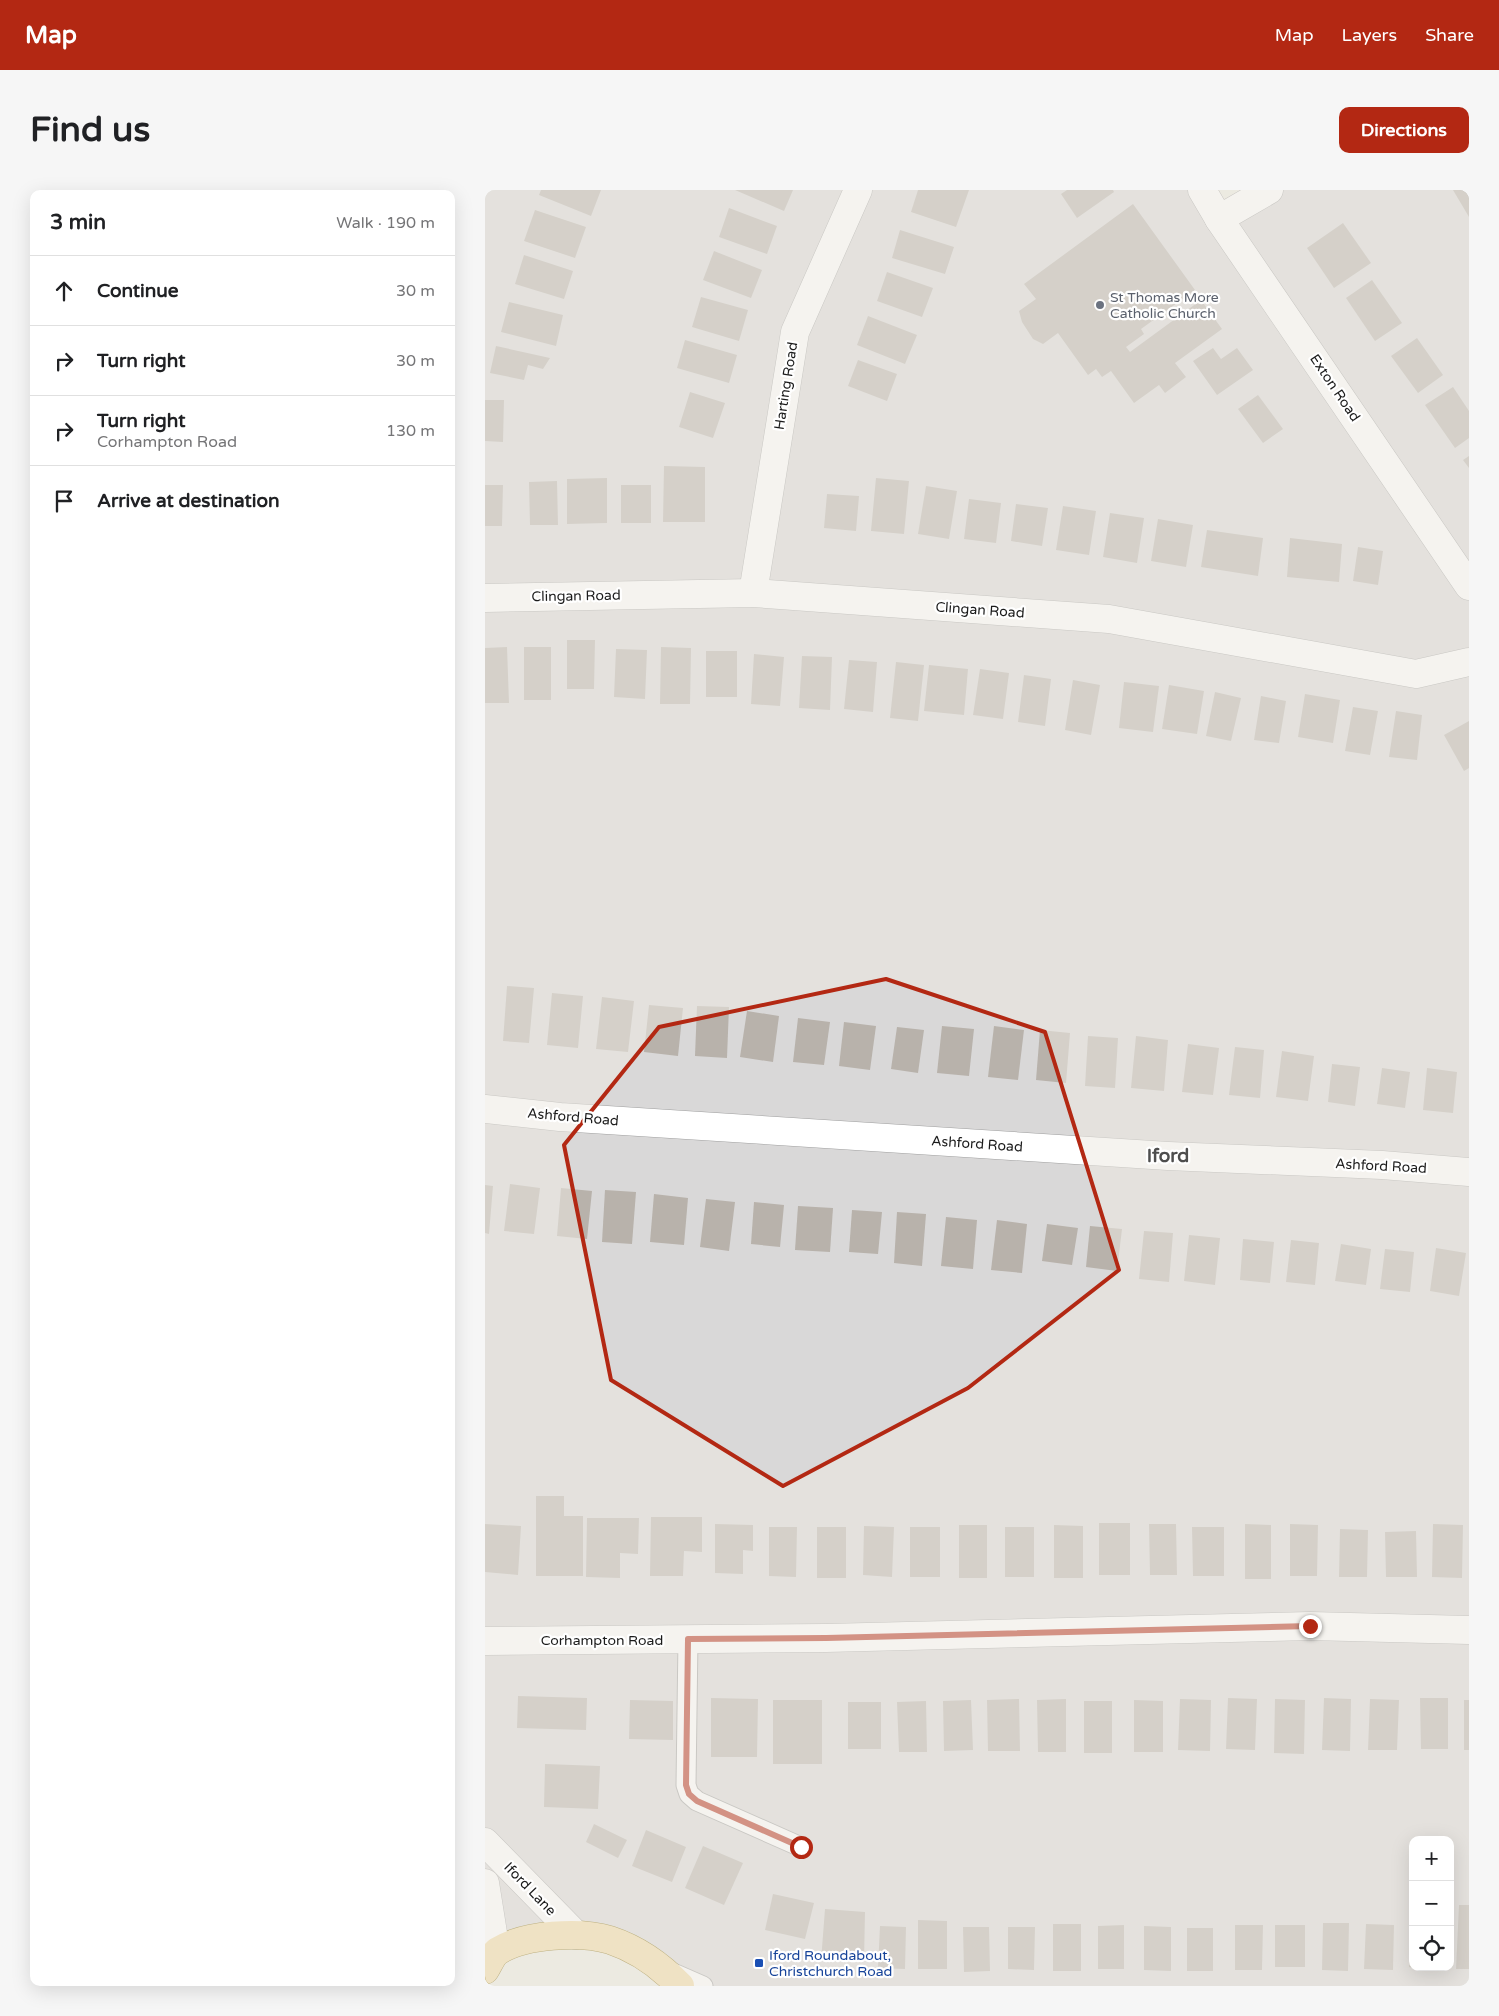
<!DOCTYPE html>
<meta charset="utf-8">
<style>
body{margin:0;font-family:"Varela Round",sans-serif;background:#f6f6f6;color:#202124}
.controls{position:absolute;right:15px;bottom:15px;display:grid;overflow:hidden;border-radius:10px;box-shadow:0 5px 20px #0002}
.controls button{width:45px;height:45px;display:grid;place-items:center;padding:0;border:0;border-bottom:1px solid #e0e0e0;background:#fff;color:#202124;font:25px sans-serif}
.stop{position:absolute;width:15px;height:15px;margin:-11px;border:4px solid #b32813;border-radius:50%;background:#fff}
.stop.end{background:#b32813;border-color:#fff;box-shadow:0 1px 5px #0008}
.list{margin:0;padding:0;list-style:none}
h2{display:flex;justify-content:space-between;align-items:center;height:65px;margin:0;padding:0 20px;font-size:21px}
h2 small{font-size:16px;font-weight:400;color:#757577}
.list li{display:grid;grid-template-columns:32px 1fr auto;gap:15px;align-items:center;box-sizing:border-box;height:70px;padding:0 20px;border-top:1px solid #e0e0e0}
.list b{display:block;font-size:19px;white-space:nowrap}
.list p{margin:0;font-size:16px;white-space:nowrap;color:#757577}
.list em{font-size:16px;font-style:normal;color:#757577}
.icon{flex:none;width:28px;height:28px;fill:none;stroke:currentColor;stroke-width:2;stroke-linecap:round;stroke-linejoin:round}
.map{position:relative;flex:none;width:984px;height:1796px;overflow:hidden;border-radius:10px}
header{display:flex;align-items:center;gap:30px;box-sizing:border-box;height:70px;padding:0 25px;background:#b32813;color:#fff}
header strong{font-size:24px}
nav{display:flex;gap:28px;margin-inline-start:auto;font-size:18px}
.intro{display:flex;align-items:center;justify-content:space-between;box-sizing:border-box;height:120px;padding:0 30px}
h1{margin:0;font-size:35px}
.button{padding:12px 22px;border-radius:10px;background:#b32813;color:#fff;font-size:18px;font-weight:700}
main{display:flex;gap:30px;padding:0 30px}
aside{flex:1;background:#fff;border-radius:10px;box-shadow:0 5px 20px #0002}
.map>svg:first-child{display:block}
.residential{fill:#d9d8d8;fill-rule:evenodd}
.building{fill:#b8b2ab}
.lines{fill:none;stroke-linecap:round;stroke-linejoin:round}
.service-casing{stroke:#9f9f9f;stroke-width:21}
.minor-casing{stroke:#9f9f9f;stroke-width:29}
.tertiary-casing{stroke:#9f9f9f;stroke-width:29}
.primary-casing{stroke:#846d0e;stroke-width:29}
.service{stroke:#fff;stroke-width:19}
.minor{stroke:#fff;stroke-width:28}
.tertiary{stroke:#fff;stroke-width:28}
.primary{stroke:#f2daa0;stroke-width:28}
.route{stroke:#b32813;stroke-width:6}
.marked{fill:none;stroke:#b32813;stroke-width:4;stroke-linejoin:round}
.worship-dot{fill:#6b7280;stroke:#fff;stroke-width:2}
.transit-dot{fill:#1a4fb4;stroke:#fff;stroke-width:2}
.labels{text-anchor:middle;dominant-baseline:central;stroke-width:4.5;stroke-linejoin:round;paint-order:stroke}
.worship-label{font-size:14px;fill:#5b616d;stroke:#fff;text-anchor:start}
.street-label{font-size:14px;fill:#1b1b1b;stroke:#fff}
.transit-label{font-size:14px;fill:#164399;stroke:#fff;text-anchor:start}
.district-label{font-size:19px;font-weight:bold;fill:#4e4e4e;stroke:#fff}
</style>
<header>
<strong>Map</strong>
<nav><a>Map</a><a>Layers</a><a>Share</a></nav>
</header>
<div class="intro"><h1>Find us</h1><a class="button">Directions</a></div>
<main>
<aside>
<h2>3 min<small>Walk · 190 m</small></h2>
<ul class="list">
<li><svg class="icon" aria-label="ahead" viewBox="0 0 24 24"><path d="M12 20V5M6 11l6-6 6 6"/></svg><div><b>Continue</b></div><em>30 m</em></li>
<li><svg class="icon" aria-label="right" viewBox="0 0 24 24"><path d="M7 20v-9h11M14 6l5 5-5 5"/></svg><div><b>Turn right</b></div><em>30 m</em></li>
<li><svg class="icon" aria-label="right" viewBox="0 0 24 24"><path d="M7 20v-9h11M14 6l5 5-5 5"/></svg><div><b>Turn right</b><p>Corhampton Road</p></div><em>130 m</em></li>
<li><svg class="icon" aria-label="arrive" viewBox="0 0 24 24"><path d="M6 21V4h12l-3 4 3 4H6"/></svg><div><b>Arrive at destination</b></div></li>
</ul>
</aside>
<div class="map">
<svg width="984" height="1796" viewBox="0 0 984 1796">
<rect width="100%" height="100%" fill="#eceae1"/>
<g class="residential">
<path d="M0,0H371L324,106L265,401L0,407Z"/>
<path d="M375,0H716L984,399V470L932,482L754,451L269,401L312,143Z"/>
<path d="M789,0H984V392L736,30Z"/>
<path d="M155,407L548,426L861,473L984,474V969L0,917V410Z"/>
<path d="M0,921L984,973V1440L0,1449Z"/>
<path d="M984,1443V1796H227L91,1744L0,1651V1452ZM928,1650H965V1777H928Z"/>
<path d="M0,1653L88,1744L12,1761L0,1688Z"/>
</g>
<g class="building">
<path d="M56,0H116L106,26L54,5Z"/>
<path d="M250,0H308L299,21Z"/>
<path d="M433,0H484L471,37L426,22Z"/>
<path d="M582,0H628L629,2L592,28L576,4Z"/>
<path d="M968,0H984V27Z"/>
<path d="M648,14L710,100L656,139L659,144L641,157L645,162L716,110L737,139L690,173L701,187L680,203L674,195L649,213L626,181L617,187L611,179L603,185L573,143L558,154L548,149L537,132L534,121L551,109L539,94Z"/>
<path d="M244,18L292,36L282,64L234,47Z"/>
<path d="M50,20L101,37L90,68L39,51Z"/>
<path d="M858,33L886,73L849,98L822,58Z"/>
<path d="M415,40L469,57L460,84L407,68Z"/>
<path d="M229,61L277,80L266,108L218,90Z"/>
<path d="M39,65L88,81L79,109L30,94Z"/>
<path d="M402,82L448,98L437,127L392,111Z"/>
<path d="M887,90L917,133L890,151L861,108Z"/>
<path d="M216,107L263,120L254,151L207,137Z"/>
<path d="M24,112L78,125L71,156L16,142Z"/>
<path d="M383,126L432,145L420,174L372,155Z"/>
<path d="M932,148L958,185L933,203L906,166Z"/>
<path d="M200,150L252,165L244,193L192,178Z"/>
<path d="M11,156L65,168L58,179L43,175L39,190L5,183Z"/>
<path d="M728,158L736,169L752,158L768,180L732,205L708,171Z"/>
<path d="M373,170L412,184L402,211L363,196Z"/>
<path d="M968,197L984,221V248L970,258L940,215Z"/>
<path d="M205,202L240,213L228,248L194,237Z"/>
<path d="M773,205L798,239L778,253L753,219Z"/>
<path d="M0,210H19L18,252L0,251Z"/>
<path d="M984,266V278L978,270Z"/>
<path d="M179,276L220,277V332H178Z"/>
<path d="M122,288V333L82,334V289Z"/>
<path d="M391,288L424,291L419,344L386,341Z"/>
<path d="M72,291L73,335H45L44,292Z"/>
<path d="M0,295H18L17,336H0Z"/>
<rect x="136" y="295" width="30" height="38"/>
<path d="M441,296L472,301L464,349L433,344Z"/>
<path d="M342,304L374,306L371,341L339,338Z"/>
<path d="M484,309L516,313L511,353L479,349Z"/>
<path d="M531,314L563,318L557,356L526,351Z"/>
<path d="M578,316L611,321L604,365L571,360Z"/>
<path d="M625,323L659,328L652,373L618,367Z"/>
<path d="M673,329L708,335L701,377L666,371Z"/>
<path d="M722,340L778,348L773,386L716,377Z"/>
<path d="M805,348L857,354L854,392L802,387Z"/>
<path d="M873,357L898,361L893,395L868,391Z"/>
<path d="M82,450H110L109,499H82Z"/>
<path d="M22,457L24,513H0V458Z"/>
<rect x="39" y="457" width="27" height="53"/>
<path d="M176,457L206,458L205,514H175Z"/>
<path d="M131,459L162,460L160,509L129,507Z"/>
<rect x="221" y="461" width="31" height="46"/>
<path d="M269,464L299,467L295,516L266,514Z"/>
<path d="M317,466L347,467L345,520L314,518Z"/>
<path d="M364,470L392,472L388,522L359,519Z"/>
<path d="M411,472L439,475L433,531L405,528Z"/>
<path d="M444,475L483,479L479,525L439,521Z"/>
<path d="M495,479L524,483L518,529L488,525Z"/>
<path d="M539,485L566,489L560,536L533,532Z"/>
<path d="M588,490L615,495L606,545L580,540Z"/>
<path d="M639,492L674,496L668,542L634,538Z"/>
<path d="M684,495L719,501L712,544L677,539Z"/>
<path d="M730,502L756,508L746,551L721,546Z"/>
<path d="M820,504L855,510L848,553L813,547Z"/>
<path d="M776,506L801,511L794,553L769,550Z"/>
<path d="M868,517L893,521L885,565L860,561Z"/>
<path d="M911,521L937,525L932,570L904,567Z"/>
<path d="M984,531V578L979,581L959,545Z"/>
<path d="M22,796L49,798L44,853L18,851Z"/>
<path d="M67,803L98,806L93,858L62,855Z"/>
<path d="M117,807L149,811L143,862L111,859Z"/>
<path d="M164,815L198,818L193,866L159,862Z"/>
<path d="M212,816L244,817L242,868L210,866Z"/>
<path d="M262,821L294,826L288,872L255,867Z"/>
<path d="M313,828L345,832L339,875L308,872Z"/>
<path d="M359,832L391,836L385,880L354,876Z"/>
<path d="M457,836L489,839L484,886L452,883Z"/>
<path d="M509,836L539,840L533,890L503,887Z"/>
<path d="M412,837L439,840L433,883L406,879Z"/>
<path d="M555,840L585,843L581,893L551,890Z"/>
<path d="M603,846L633,848L630,898L600,896Z"/>
<path d="M651,846L683,850L679,901L646,898Z"/>
<path d="M703,854L734,858L728,905L697,902Z"/>
<path d="M750,857L779,860L775,908L744,905Z"/>
<path d="M797,861L829,866L823,911L791,907Z"/>
<path d="M847,874L875,877L870,916L843,912Z"/>
<path d="M897,878L925,882L920,918L892,914Z"/>
<path d="M942,878L972,882L968,923L938,920Z"/>
<path d="M25,994L55,998L49,1044L19,1041Z"/>
<path d="M0,995L8,996L4,1044L0,1043Z"/>
<path d="M76,998L107,1001L102,1049L72,1046Z"/>
<path d="M120,1000L151,1002L147,1054L117,1052Z"/>
<path d="M169,1004L203,1008L199,1055L165,1052Z"/>
<path d="M221,1009L250,1012L244,1061L215,1057Z"/>
<path d="M269,1012L299,1015L295,1057L266,1054Z"/>
<path d="M313,1016L348,1018L345,1062L310,1060Z"/>
<path d="M367,1020L397,1022L393,1064L364,1062Z"/>
<path d="M412,1022L441,1024L437,1076L409,1073Z"/>
<path d="M461,1027L492,1030L488,1079L456,1076Z"/>
<path d="M512,1030L542,1034L537,1083L506,1080Z"/>
<path d="M562,1034L593,1038L587,1075L557,1071Z"/>
<path d="M605,1036L637,1039L632,1081L601,1077Z"/>
<path d="M659,1041L688,1043L684,1092L654,1089Z"/>
<path d="M704,1045L735,1048L730,1095L699,1091Z"/>
<path d="M758,1049L789,1052L785,1093L755,1090Z"/>
<path d="M806,1050L834,1053L830,1095L801,1092Z"/>
<path d="M856,1054L886,1059L881,1095L850,1091Z"/>
<path d="M951,1058L981,1063L974,1106L945,1101Z"/>
<path d="M900,1059L929,1062L925,1102L895,1099Z"/>
<path d="M51,1306H79V1326H98V1386H51Z"/>
<path d="M166,1327H217V1362L199,1361L198,1386H165Z"/>
<path d="M102,1328H154L153,1364L135,1363V1388L101,1387Z"/>
<rect x="614" y="1333" width="31" height="52"/>
<path d="M0,1334L36,1336L33,1385L0,1382Z"/>
<path d="M230,1334L268,1335V1361L258,1360V1384L230,1383Z"/>
<path d="M664,1334H691L692,1385H665Z"/>
<path d="M760,1334L786,1335V1389H760Z"/>
<path d="M805,1334L833,1335L832,1386H805Z"/>
<path d="M948,1334L978,1335L977,1388L947,1387Z"/>
<rect x="474" y="1335" width="28" height="53"/>
<path d="M569,1335L598,1336V1388H569Z"/>
<path d="M379,1336L409,1337L407,1387L378,1385Z"/>
<path d="M284,1337H312L311,1387L284,1386Z"/>
<rect x="332" y="1337" width="29" height="51"/>
<rect x="425" y="1337" width="30" height="50"/>
<rect x="520" y="1337" width="29" height="50"/>
<path d="M707,1337H739V1386H708Z"/>
<path d="M855,1339L883,1340L882,1387H854Z"/>
<path d="M931,1341L932,1387H901L900,1342Z"/>
<path d="M33,1506L102,1508L101,1540L32,1538Z"/>
<path d="M226,1508L273,1509L272,1567H226Z"/>
<path d="M743,1508L772,1509L770,1560L741,1559Z"/>
<path d="M839,1508L866,1509L865,1561L837,1560Z"/>
<path d="M935,1508H963V1559H936Z"/>
<path d="M534,1509L535,1561H503L502,1510Z"/>
<path d="M581,1509V1562H553L552,1510Z"/>
<path d="M695,1509L726,1510L725,1561L693,1560Z"/>
<path d="M790,1509L820,1510L819,1564L789,1563Z"/>
<path d="M885,1509L914,1510L912,1560H883Z"/>
<path d="M145,1510L188,1511V1550L144,1549Z"/>
<rect x="288" y="1510" width="49" height="64"/>
<path d="M486,1510L488,1560L459,1561L458,1511Z"/>
<path d="M649,1510L678,1511V1562H649Z"/>
<rect x="979" y="1510" width="5" height="50"/>
<path d="M441,1511L442,1562H414L412,1512Z"/>
<rect x="599" y="1511" width="28" height="52"/>
<rect x="363" y="1512" width="33" height="47"/>
<path d="M60,1574L115,1576L113,1619L59,1617Z"/>
<path d="M109,1634L142,1650L133,1668L101,1652Z"/>
<path d="M161,1640L201,1657L187,1692L147,1676Z"/>
<path d="M218,1656L258,1673L239,1715L200,1698Z"/>
<path d="M288,1704L329,1713L320,1749L280,1740Z"/>
<path d="M974,1715H984V1779H971Z"/>
<path d="M340,1719L380,1722L379,1771H336Z"/>
<path d="M433,1730L462,1731V1779H433Z"/>
<path d="M838,1733H864L863,1781L837,1780Z"/>
<rect x="568" y="1734" width="28" height="47"/>
<path d="M881,1734L909,1735L908,1780L879,1779Z"/>
<path d="M639,1735V1779H613V1736Z"/>
<path d="M750,1735H778L777,1780H750Z"/>
<rect x="790" y="1735" width="30" height="42"/>
<path d="M926,1735H928V1778L924,1777Z"/>
<path d="M395,1736L421,1737L420,1779L393,1778Z"/>
<path d="M659,1736L686,1737V1781L659,1780Z"/>
<path d="M478,1737H504L505,1781L479,1782Z"/>
<path d="M523,1737H550L549,1780L523,1779Z"/>
<rect x="702" y="1738" width="26" height="43"/>
</g>
<g class="lines">
<g class="service-casing">
<g id="service">
<path d="M203,1449L201,1595L204,1604L212,1611L316,1657"/>
<path d="M186,1782L218,1796"/>
</g>
</g>
<g class="minor-casing">
<g id="minor">
<path d="M717,0L734,29L984,396"/>
<path d="M734,29L784,0"/>
<path d="M268,403L310,142L373,0"/>
<path d="M0,919L75,927L683,966L897,975L984,982"/>
<path d="M0,1451L341,1448L825,1436L984,1440"/>
</g>
</g>
<g class="tertiary-casing">
<g id="tertiary">
<path d="M0,408L268,403L624,429L931,484L984,472"/>
<path d="M0,1652L91,1745"/>
<path d="M0,1693L11,1762"/>
</g>
</g>
<g class="primary-casing">
<path id="primary" d="M0,1780C4,1774 7,1765 13,1761C39,1744 96,1741 125,1750C152,1759 176,1776 195,1796"/>
</g>
<use href="#service" class="service"/>
<use href="#minor" class="minor"/>
<use href="#tertiary" class="tertiary"/>
<use href="#primary" class="primary"/>
</g>
<g class="lines">
<path class="route" d="M316,1657L212,1611L204,1604L201,1595L203,1449L341,1448L825,1436"/>
</g>
<path d="M0 0H984V1796H0ZM401,789L560,842L634,1080L483,1198L298,1296L126,1190L79,955L174,837Z" fill="#eceae1" fill-opacity=".55" fill-rule="evenodd"/>
<path class="marked" d="M401,789L560,842L634,1080L483,1198L298,1296L126,1190L79,955L174,837Z"/>
<circle class="worship-dot" cx="615" cy="115" r="5"/>
<rect class="transit-dot" x="269" y="1768" width="10" height="10" rx="2.5"/>
<g class="labels">
<g class="worship-label">
<text x="625" y="107">St Thomas More<tspan x="625" dy="16">Catholic Church</tspan></text>
</g>
<g class="street-label">
<text transform="translate(301 196) rotate(-81)">Harting Road</text>
<text transform="translate(850 198) rotate(56)">Exton Road</text>
<text transform="translate(91 406) rotate(-1)">Clingan Road</text>
<text transform="translate(495 420) rotate(4)">Clingan Road</text>
<text transform="translate(88 927) rotate(5)">Ashford Road</text>
<text transform="translate(492 954) rotate(4)">Ashford Road</text>
<text transform="translate(896 976) rotate(3)">Ashford Road</text>
<text x="117" y="1450">Corhampton Road</text>
<text transform="translate(45 1699) rotate(46)">Iford Lane</text>
</g>
<g class="transit-label">
<text x="284" y="1765">Iford Roundabout,<tspan x="284" dy="16">Christchurch Road</tspan></text>
</g>
<g class="district-label">
<text x="683" y="966">Iford</text>
</g>
</g>
</svg>
<div class="controls">
<button>+</button>
<button>−</button>
<button><svg class="icon" aria-label="locate" viewBox="0 0 24 24"><circle cx="12" cy="12" r="6"/><path d="M12 2v4M12 18v4M2 12h4M18 12h4"/></svg></button>
</div>
<div class="stop" style="left:316px;top:1657px"></div>
<div class="stop end" style="left:825px;top:1436px"></div>
</div>
</main>
